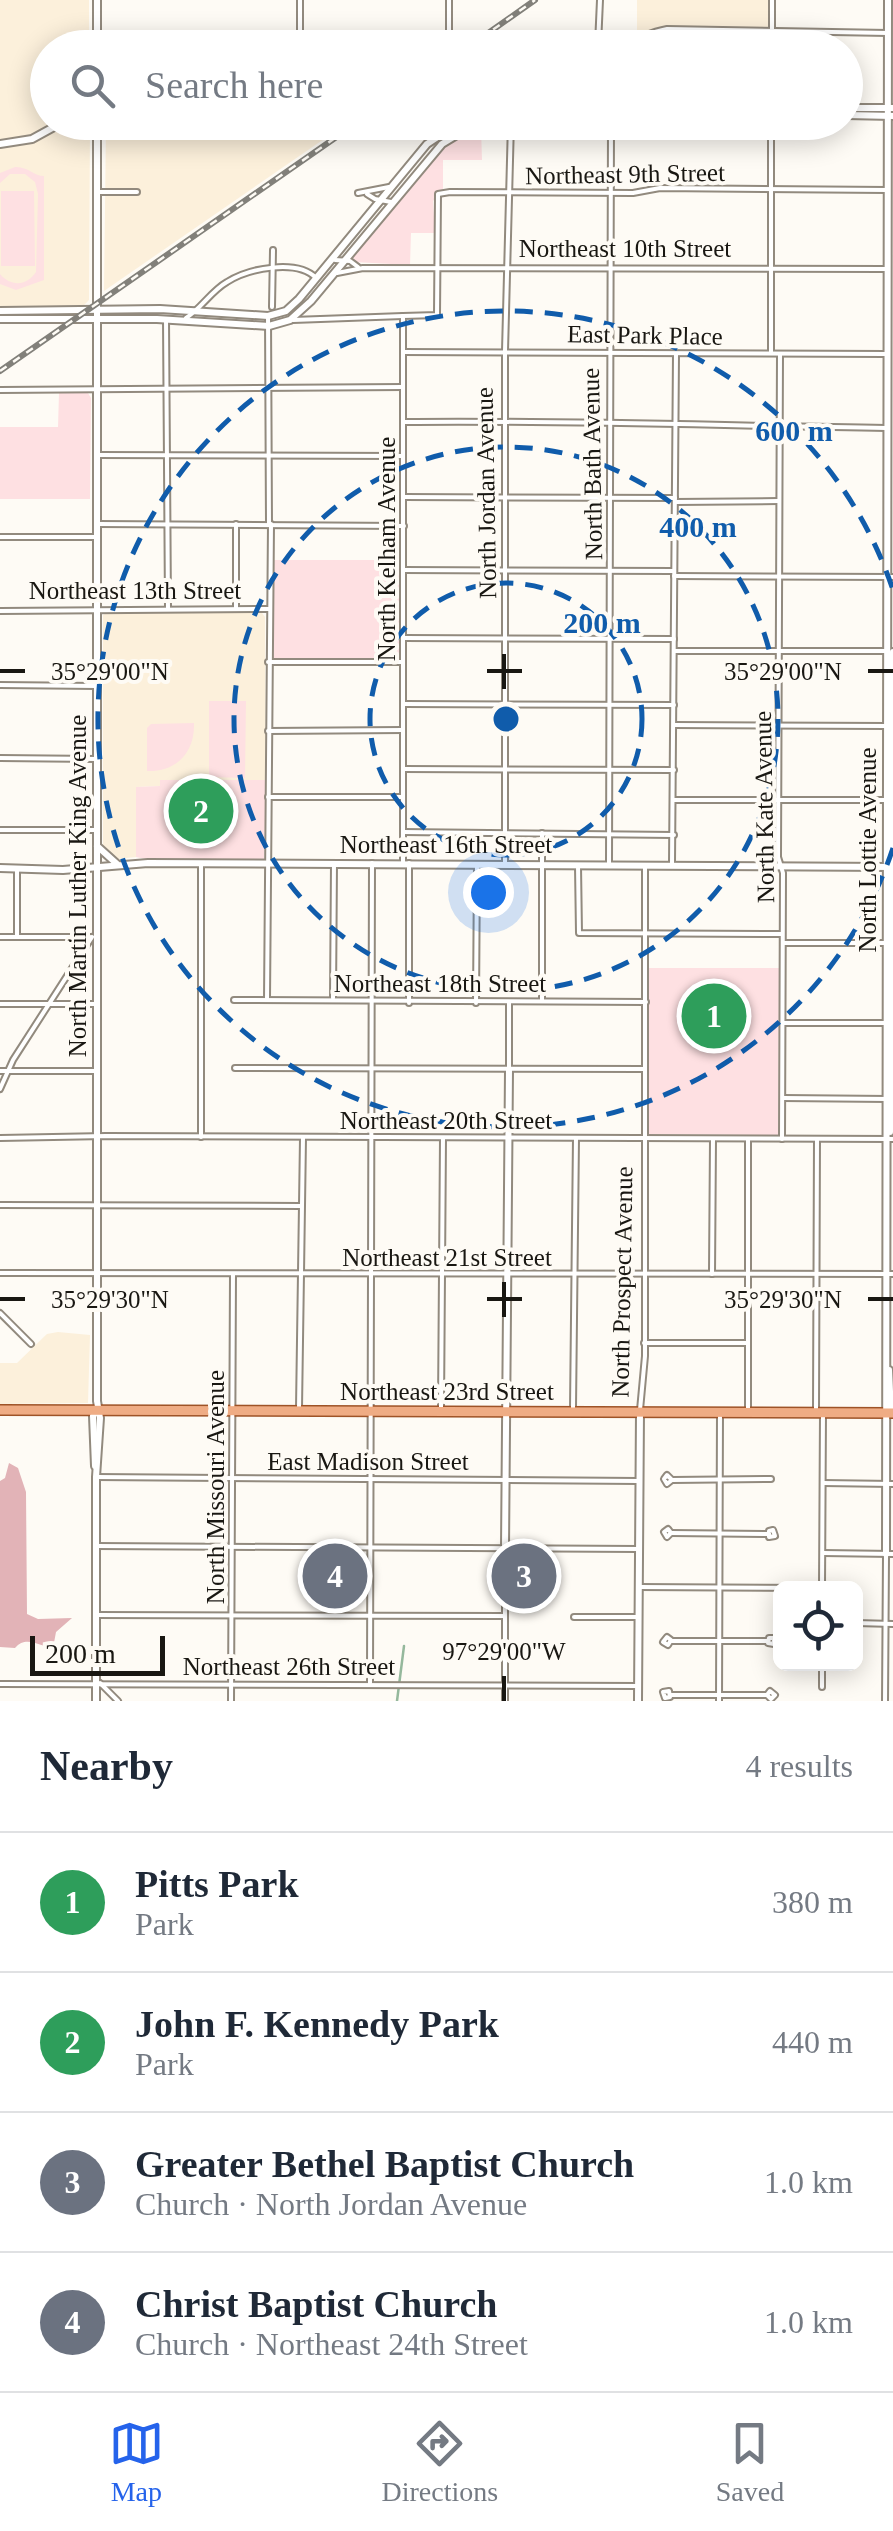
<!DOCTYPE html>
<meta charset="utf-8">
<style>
body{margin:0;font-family:Georgia,serif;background:#f2f2f3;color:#1f2937}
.controls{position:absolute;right:30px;bottom:30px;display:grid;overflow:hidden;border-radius:15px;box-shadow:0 5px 25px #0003}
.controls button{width:90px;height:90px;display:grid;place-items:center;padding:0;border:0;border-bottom:2px solid #e0e1e3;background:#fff;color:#1f2937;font:50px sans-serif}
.scale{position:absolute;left:30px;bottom:25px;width:135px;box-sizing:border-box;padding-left:10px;border:5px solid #191712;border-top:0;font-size:28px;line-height:35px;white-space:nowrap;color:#191712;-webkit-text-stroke:8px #fefbf5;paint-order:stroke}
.you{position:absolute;left:488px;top:892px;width:35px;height:35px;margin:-25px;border:8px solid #fff;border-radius:50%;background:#1a73e8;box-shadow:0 0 0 15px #1a73e833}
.badge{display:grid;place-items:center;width:65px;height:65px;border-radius:50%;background:#2563eb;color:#fff;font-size:32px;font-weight:700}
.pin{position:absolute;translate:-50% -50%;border:5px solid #fff;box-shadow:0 2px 10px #0006}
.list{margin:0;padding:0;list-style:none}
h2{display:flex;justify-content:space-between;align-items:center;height:130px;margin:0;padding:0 40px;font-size:42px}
h2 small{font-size:32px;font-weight:400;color:#747a83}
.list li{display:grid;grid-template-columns:65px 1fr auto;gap:30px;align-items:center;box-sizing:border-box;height:140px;padding:0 40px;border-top:2px solid #e0e1e3}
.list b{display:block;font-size:38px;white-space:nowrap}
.list p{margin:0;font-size:32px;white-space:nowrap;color:#747a83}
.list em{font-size:32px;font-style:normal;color:#747a83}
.icon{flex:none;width:55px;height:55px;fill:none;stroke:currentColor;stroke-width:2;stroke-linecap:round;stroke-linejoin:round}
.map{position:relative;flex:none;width:893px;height:1701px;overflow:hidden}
.search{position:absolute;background:#fff;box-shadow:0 5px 25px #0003;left:30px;right:30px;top:30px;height:110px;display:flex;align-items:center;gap:25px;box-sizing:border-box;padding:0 35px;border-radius:55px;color:#747a83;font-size:38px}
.sheet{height:690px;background:#fff}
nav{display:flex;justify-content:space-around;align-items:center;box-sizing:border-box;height:140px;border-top:2px solid #e0e1e3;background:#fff;font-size:28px;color:#747a83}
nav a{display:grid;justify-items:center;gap:5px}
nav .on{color:#2563eb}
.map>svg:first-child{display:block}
.built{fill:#fcf0db}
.green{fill:#fee0e2}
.forest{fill:#e2b3b7}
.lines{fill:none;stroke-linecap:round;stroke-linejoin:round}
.stream{stroke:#95b89c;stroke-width:2.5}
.street-casing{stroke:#928a7e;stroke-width:8}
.secondary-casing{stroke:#928a7e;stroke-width:10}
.primary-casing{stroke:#9e5327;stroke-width:12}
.street{stroke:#fff;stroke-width:4}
.secondary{stroke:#fff;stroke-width:6}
.primary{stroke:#efac84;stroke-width:9}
.rail-casing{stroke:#82807a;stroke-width:6}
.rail{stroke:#fefbf5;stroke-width:2.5;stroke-dasharray:8;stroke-linecap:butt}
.ticks{fill:none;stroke:#191712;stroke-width:4}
.ring{fill:none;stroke:#105cab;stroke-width:5;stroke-dasharray:18 12}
.labels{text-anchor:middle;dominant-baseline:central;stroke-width:8;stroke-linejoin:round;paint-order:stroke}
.street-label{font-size:25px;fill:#191712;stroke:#fefbf5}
.ticks-label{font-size:25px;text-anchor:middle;fill:#191712;stroke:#fefbf5;stroke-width:8;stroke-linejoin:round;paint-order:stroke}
.centre{fill:#105cab;stroke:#fefbf5;stroke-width:5}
.ring-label{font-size:30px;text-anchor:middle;font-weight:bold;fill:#105cab;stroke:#fefbf5;stroke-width:8;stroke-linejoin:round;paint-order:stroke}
</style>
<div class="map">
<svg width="893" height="1701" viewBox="0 0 893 1701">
<rect width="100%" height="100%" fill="#fefbf5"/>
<g class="built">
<path d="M0,0H89V47L48,48V122L90,123L89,300L84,305L0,309Z"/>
<path d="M637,0H769V27L666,28L653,29L637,38Z"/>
<path d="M106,126L163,125L325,127L324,139L104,291Z"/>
<path d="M108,612L262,613L265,617L266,780H161V786L136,787V857L118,859L113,858L103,848V615Z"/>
<path d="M58,1332L90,1335L88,1403L0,1404V1363H17L47,1334Z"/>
</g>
<g class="green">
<path d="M481,127L482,160H443V190L433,201L435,233H411L410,265L354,262L353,254L445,145Z"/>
<path d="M15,167C27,166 34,176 44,176V280L16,290L0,284V274C11,287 27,286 36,272L38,194L35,182L25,174H10L0,183V173Z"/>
<path d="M1,191H34L35,266H1Z"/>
<path d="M59,393H88L91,398L90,499H0V427H58Z"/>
<path d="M274,560H399L402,659L274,660L271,658Z"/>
<path d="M209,701H246L245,778L209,777Z"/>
<path d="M194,723C195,752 177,772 147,771V728L151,724Z"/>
<path d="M160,780H266L264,860H150L136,857V787L160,786Z"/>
<path d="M648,968H779L778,1135L648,1134Z"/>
</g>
<path class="forest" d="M9,1463L18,1468L26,1492L27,1614L38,1619L72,1618L56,1632L53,1648C39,1646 26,1635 15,1648L0,1647V1481L5,1478Z"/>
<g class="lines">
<path class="stream" d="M397,1701L404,1646"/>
<g class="street-casing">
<g id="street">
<path d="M97,43L607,45C636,44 643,33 667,29L888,33"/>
<path d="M449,44V0"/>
<path d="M598,45L600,0"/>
<path d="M300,48V0"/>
<path d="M772,48V0"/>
<path d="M97,192H137"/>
<path d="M358,193L389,187"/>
<path d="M367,194L375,199L391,202"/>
<path d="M335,260L350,261L358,267"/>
<path d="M337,273L363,268L886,269"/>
<path d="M272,307L273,250"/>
<path d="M268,316L269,524"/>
<path d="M186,318C201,309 211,291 227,282C249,268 297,259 316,278"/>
<path d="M166,319L168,608"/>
<path d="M293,320L403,316"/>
<path d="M403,352L886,354"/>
<path d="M771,353V122"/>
<path d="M780,354L778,857L783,873L782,1139"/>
<path d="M0,390L403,387"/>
<path d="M403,422C564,420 725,426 886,428"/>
<path d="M98,455L403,456"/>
<path d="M405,497L675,498"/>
<path d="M675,502L779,501"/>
<path d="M98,524L404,526"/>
<path d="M236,524V609"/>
<path d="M0,537H97"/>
<path d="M404,570L674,571"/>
<path d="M674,576L893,577"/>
<path d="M0,611L270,609"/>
<path d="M405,638L674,639"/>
<path d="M674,651H885"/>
<path d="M268,662H403"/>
<path d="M0,685L97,686"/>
<path d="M405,704L674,705"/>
<path d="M674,725L888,726"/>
<path d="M268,731L403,730"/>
<path d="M0,758L97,759"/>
<path d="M404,769L674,770"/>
<path d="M268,797H403"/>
<path d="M674,800H888"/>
<path d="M0,830H97"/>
<path d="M403,832L674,835"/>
<path d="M542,833V1001"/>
<path d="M505,862V351L511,122"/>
<path d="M403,863V316L437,315L438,194L450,192L633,193L660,188L887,190"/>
<path d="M409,863V1003"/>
<path d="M609,864L611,122"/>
<path d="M672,864L676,354"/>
<path d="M578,866L579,933L782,934"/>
<path d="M0,937H90"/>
<path d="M17,937V868"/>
<path d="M783,943H888"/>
<path d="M333,998L334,863"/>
<path d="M234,1000L646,1002"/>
<path d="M267,1000L271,524"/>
<path d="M476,1003L477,864"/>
<path d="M0,1004H97"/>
<path d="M783,1023H888"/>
<path d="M235,1068L645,1069"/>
<path d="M509,1070V1002"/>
<path d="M0,1071H97"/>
<path d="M0,1089L13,1060L92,937"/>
<path d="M783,1098L888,1099"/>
<path d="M201,1137V863"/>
<path d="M0,1138L106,1136L893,1139"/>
<path d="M0,1205L300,1206"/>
<path d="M0,1273L893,1274"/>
<path d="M712,1274L713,1139"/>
<path d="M0,1313L31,1344"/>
<path d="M644,1343H748"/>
<path d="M299,1408L303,1138"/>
<path d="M441,1408L443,1138"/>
<path d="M573,1408L576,1138"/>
<path d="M748,1409V1139"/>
<path d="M816,1409L817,1139"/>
<path d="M640,1410L645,1356V865"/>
<path d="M667,1475L672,1480L667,1484L664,1479Z"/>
<path d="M96,1477L639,1481"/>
<path d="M672,1480L771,1479"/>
<path d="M823,1483L893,1484"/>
<path d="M668,1529L671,1533L667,1537L664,1532Z"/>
<path d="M773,1530L775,1536L769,1537V1531Z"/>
<path d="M671,1533L768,1534"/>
<path d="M96,1546L639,1549"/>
<path d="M505,1548V1701"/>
<path d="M823,1553L893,1554"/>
<path d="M639,1587L822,1588"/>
<path d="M822,1588L823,1413"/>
<path d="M96,1615L505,1616"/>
<path d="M574,1617H639"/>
<path d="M856,1623L893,1624"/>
<path d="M667,1637L671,1640L668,1645L663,1642Z"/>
<path d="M769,1638H774V1644L768,1643Z"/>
<path d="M671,1641H767"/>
<path d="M100,1683L118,1701"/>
<path d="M370,1683L372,863"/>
<path d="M0,1684L639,1686"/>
<path d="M822,1687V1664"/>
<path d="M669,1691L670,1697L665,1698L663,1692Z"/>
<path d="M770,1691L775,1695L771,1699L767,1695Z"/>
<path d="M671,1695H767"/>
<path d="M231,1701L233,1274"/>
<path d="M719,1701L720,1412"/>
<path d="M885,1701L886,1556"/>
</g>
</g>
<g class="secondary-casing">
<g id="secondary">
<path d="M97,48V0"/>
<path d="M846,108H893"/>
<path d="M846,115L893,116"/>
<path d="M413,122L423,125L437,137"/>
<path d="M523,122H639"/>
<path d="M0,144L32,139L63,122"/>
<path d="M0,311L160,309L268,316L286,311L299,299L427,144L460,122"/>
<path d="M0,319H157L269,326L290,320L311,301L442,144L470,127L502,122"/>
<path d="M97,846L117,864"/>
<path d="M0,868L63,870L148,863L892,867"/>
<path d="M890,1132L893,652"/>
<path d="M889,1370L891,1413"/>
<path d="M95,1466L93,1416L97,1410"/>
<path d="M505,1548L509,1070"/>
<path d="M886,1554L888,0"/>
<path d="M96,1701V1477L100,1418L97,1401V122"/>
<path d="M638,1701L640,1412"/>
</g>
</g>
<g class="primary-casing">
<path id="primary" d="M0,1410L893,1413"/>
</g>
<use href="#street" class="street"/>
<use href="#secondary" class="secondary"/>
<use href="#primary" class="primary"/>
<g class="rail-casing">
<g id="rail">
<path d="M467,48L535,0"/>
<path d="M0,371L358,122"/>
</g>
</g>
<use href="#rail" class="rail"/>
</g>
<path class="ticks" d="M504,654V689M0,671H25M487,671H522M868,671H893M504,1282V1317M0,1299H25M487,1299H522M868,1299H893M504,1676V1701"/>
<g class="ring">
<circle cx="506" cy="719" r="136"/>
<circle cx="506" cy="719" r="272"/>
<path d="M893 848A408 408 0 1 1 893 590"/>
</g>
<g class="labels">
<g class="street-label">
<text transform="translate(625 174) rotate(-1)">Northeast 9th Street</text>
<text x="625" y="248">Northeast 10th Street</text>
<text transform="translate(645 335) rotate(1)">East Park Place</text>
<text transform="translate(592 464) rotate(-91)">North Bath Avenue</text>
<text transform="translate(486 493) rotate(-91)">North Jordan Avenue</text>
<text transform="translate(386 549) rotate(-90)">North Kelham Avenue</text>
<text x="135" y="590">Northeast 13th Street</text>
<text transform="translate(764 807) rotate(-91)">North Kate Avenue</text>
<text x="446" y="844">Northeast 16th Street</text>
<text transform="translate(867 850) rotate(-90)">North Lottie Avenue</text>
<text transform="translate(77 886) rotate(-90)">North Martin Luther King Avenue</text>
<text x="440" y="983">Northeast 18th Street</text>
<text x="446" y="1120">Northeast 20th Street</text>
<text x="447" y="1257">Northeast 21st Street</text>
<text transform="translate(622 1282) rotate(-89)">North Prospect Avenue</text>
<text x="447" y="1391">Northeast 23rd Street</text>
<text x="368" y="1461">East Madison Street</text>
<text transform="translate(215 1487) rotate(-90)">North Missouri Avenue</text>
<text x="289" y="1666">Northeast 26th Street</text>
</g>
</g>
<g class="ticks-label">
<text x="783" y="680">35°29'00"N</text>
<text x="110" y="680">35°29'00"N</text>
<text x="783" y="1308">35°29'30"N</text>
<text x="110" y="1308">35°29'30"N</text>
<text x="504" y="1660">97°29'00"W</text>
</g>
<circle cx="506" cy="719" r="15" class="centre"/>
<g class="ring-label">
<text x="794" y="441">600 m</text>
<text x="698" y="537">400 m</text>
<text x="602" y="633">200 m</text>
</g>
</svg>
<div class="controls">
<button><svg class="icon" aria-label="locate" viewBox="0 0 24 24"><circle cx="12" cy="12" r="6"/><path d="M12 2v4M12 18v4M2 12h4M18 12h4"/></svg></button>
</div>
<div class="scale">200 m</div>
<div class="you"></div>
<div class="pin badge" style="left:714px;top:1016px;background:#2e9e5b">1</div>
<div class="pin badge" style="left:201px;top:811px;background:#2e9e5b">2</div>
<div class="pin badge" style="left:524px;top:1576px;background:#6b7280">3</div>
<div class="pin badge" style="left:335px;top:1576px;background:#6b7280">4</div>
<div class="search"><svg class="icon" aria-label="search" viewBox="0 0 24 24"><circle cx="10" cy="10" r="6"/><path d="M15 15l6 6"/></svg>Search here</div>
</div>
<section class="sheet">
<h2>Nearby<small>4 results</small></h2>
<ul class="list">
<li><span class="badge" style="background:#2e9e5b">1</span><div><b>Pitts Park</b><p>Park</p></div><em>380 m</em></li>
<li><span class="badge" style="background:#2e9e5b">2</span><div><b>John F. Kennedy Park</b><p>Park</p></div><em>440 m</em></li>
<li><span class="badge" style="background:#6b7280">3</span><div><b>Greater Bethel Baptist Church</b><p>Church · North Jordan Avenue</p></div><em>1.0 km</em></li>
<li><span class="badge" style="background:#6b7280">4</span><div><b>Christ Baptist Church</b><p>Church · Northeast 24th Street</p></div><em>1.0 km</em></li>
</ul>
</section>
<nav>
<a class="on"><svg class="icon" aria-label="map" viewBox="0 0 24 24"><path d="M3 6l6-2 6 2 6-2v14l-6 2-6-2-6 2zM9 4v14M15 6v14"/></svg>Map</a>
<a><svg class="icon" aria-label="directions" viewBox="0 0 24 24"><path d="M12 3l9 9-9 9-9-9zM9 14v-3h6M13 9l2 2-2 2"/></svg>Directions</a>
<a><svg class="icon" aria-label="saved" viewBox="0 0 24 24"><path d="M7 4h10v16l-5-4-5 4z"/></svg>Saved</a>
</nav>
